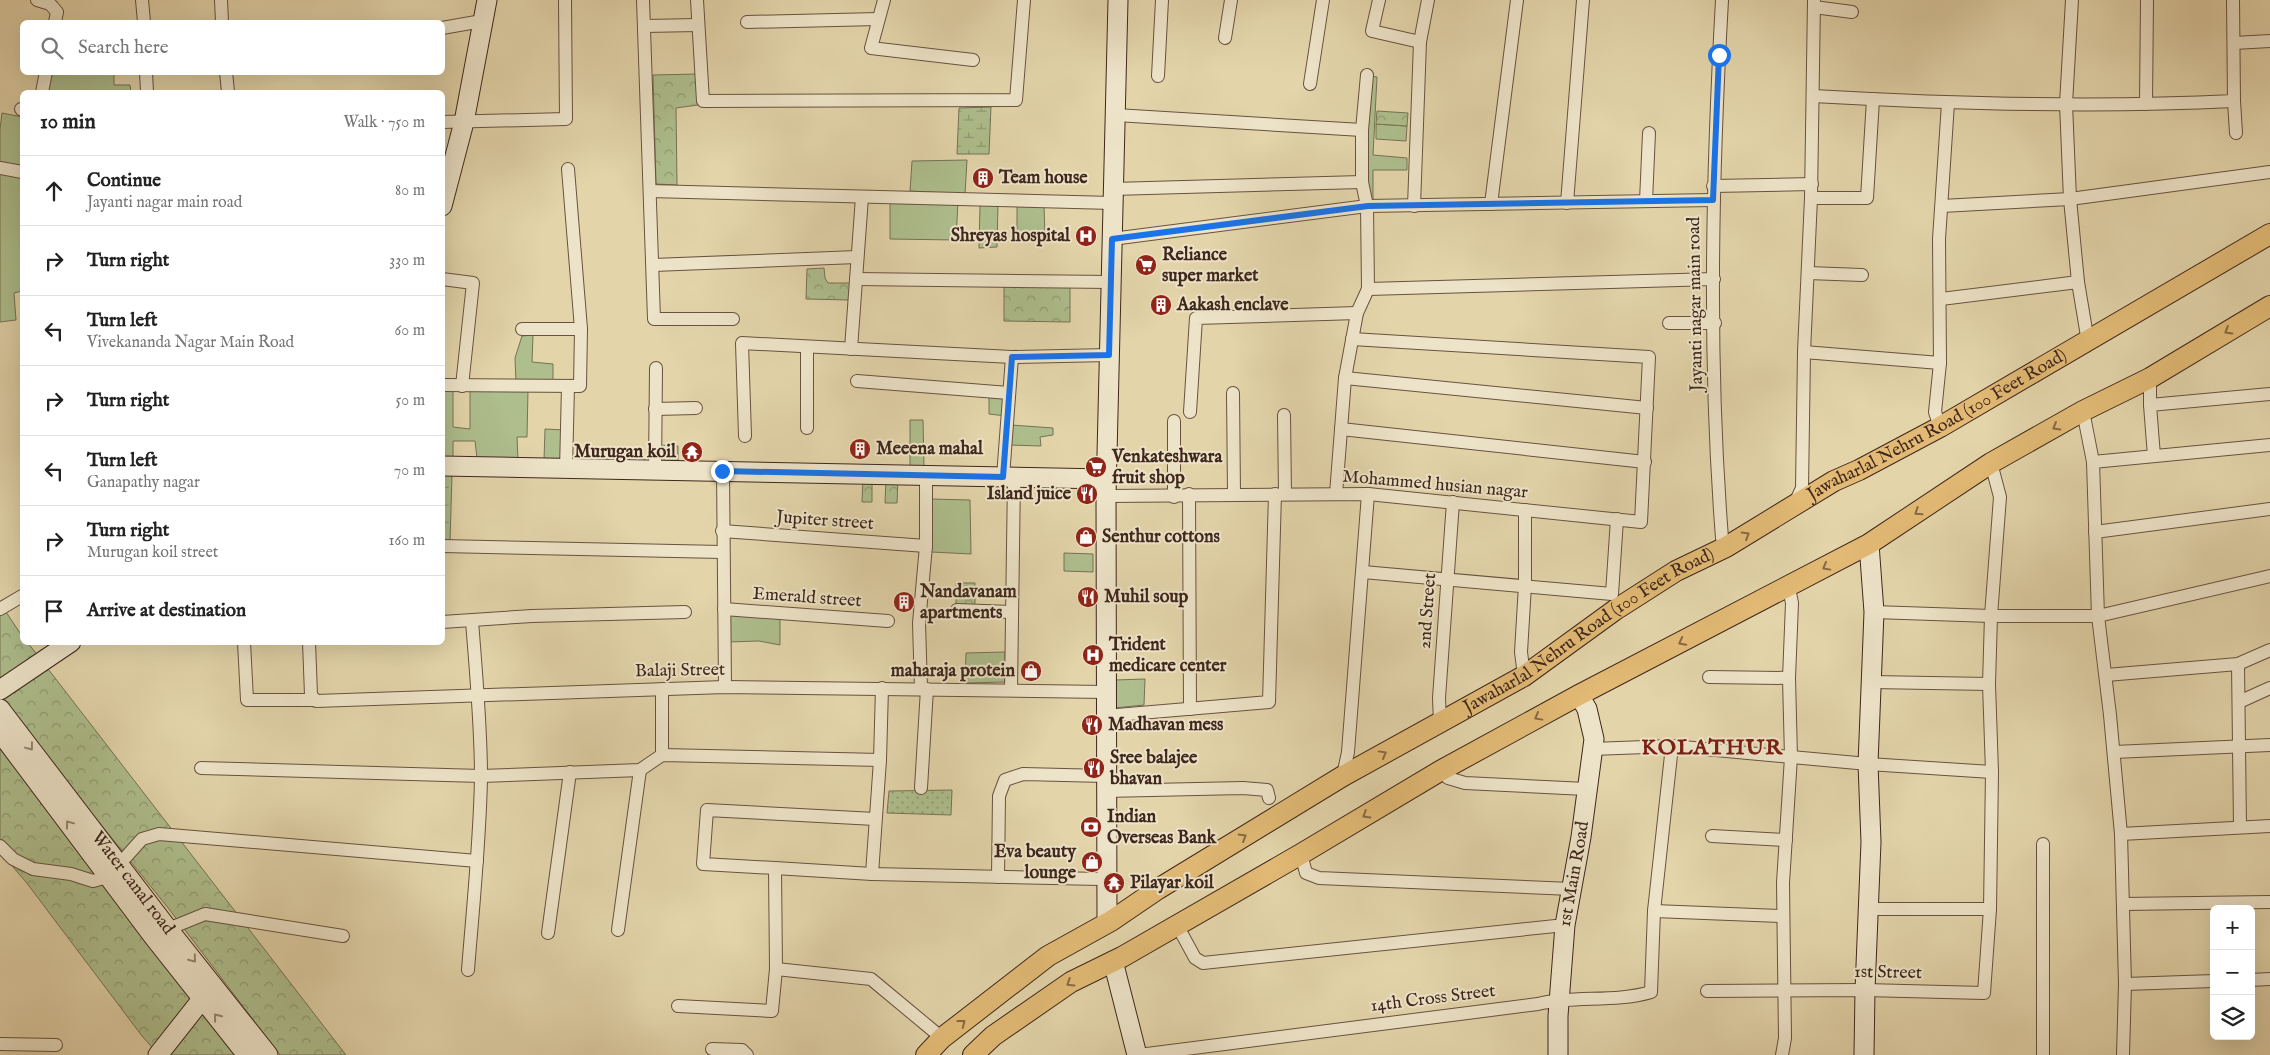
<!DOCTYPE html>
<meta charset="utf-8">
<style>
body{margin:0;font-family:"IM FELL English",serif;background:#f2f2f2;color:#222}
.controls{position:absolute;right:15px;bottom:15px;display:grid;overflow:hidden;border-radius:8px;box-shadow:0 5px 20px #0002}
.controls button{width:45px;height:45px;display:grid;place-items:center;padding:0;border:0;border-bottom:1px solid #e0e0e0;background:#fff;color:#222;font:25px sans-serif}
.stop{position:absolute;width:15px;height:15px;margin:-11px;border:4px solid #1a73e8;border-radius:50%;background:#fff}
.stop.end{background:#1a73e8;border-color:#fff;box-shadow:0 1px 5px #0008}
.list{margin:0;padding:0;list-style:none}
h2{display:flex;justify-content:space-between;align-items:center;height:65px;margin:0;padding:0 20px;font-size:21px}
h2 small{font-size:16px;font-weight:400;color:#767676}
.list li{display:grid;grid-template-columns:32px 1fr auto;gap:15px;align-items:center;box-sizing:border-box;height:70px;padding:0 20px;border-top:1px solid #e0e0e0}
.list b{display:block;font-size:19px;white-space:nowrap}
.list p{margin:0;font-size:16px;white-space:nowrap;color:#767676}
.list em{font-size:16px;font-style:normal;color:#767676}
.icon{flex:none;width:28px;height:28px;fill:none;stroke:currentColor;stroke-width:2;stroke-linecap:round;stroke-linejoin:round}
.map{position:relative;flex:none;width:2270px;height:1055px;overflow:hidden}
.search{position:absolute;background:#fff;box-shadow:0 5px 20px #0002;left:20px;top:20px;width:425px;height:55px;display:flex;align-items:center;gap:12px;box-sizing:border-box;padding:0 18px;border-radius:8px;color:#767676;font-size:19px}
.panel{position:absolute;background:#fff;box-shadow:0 5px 20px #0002;left:20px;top:90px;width:425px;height:555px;border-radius:8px}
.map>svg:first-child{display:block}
.grass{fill:#aebe8d;stroke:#767255}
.forest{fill:url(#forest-crowns);stroke:#767255}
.wetland{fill:url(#wetland-marsh);stroke:#767255}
.park{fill:url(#park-dots);stroke:#767255}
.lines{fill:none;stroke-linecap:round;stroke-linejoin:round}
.street-casing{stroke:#685240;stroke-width:14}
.secondary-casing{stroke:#3f271d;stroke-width:21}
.primary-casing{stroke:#3f271d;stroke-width:22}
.street{stroke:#ede3c8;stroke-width:12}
.secondary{stroke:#ede3c8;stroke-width:19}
.primary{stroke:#e2ba75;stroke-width:20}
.oneway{stroke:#886945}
.oneway2{stroke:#968572}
.route{stroke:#1a73e8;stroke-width:6}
.labels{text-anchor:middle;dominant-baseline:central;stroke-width:4;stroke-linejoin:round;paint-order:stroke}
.poi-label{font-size:18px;font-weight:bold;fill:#3f271d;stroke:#ede3c8;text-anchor:start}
.street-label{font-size:18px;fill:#3f271d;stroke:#ede3c8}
.district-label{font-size:22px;font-weight:bold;letter-spacing:1px;fill:#7a1f14;stroke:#ede3c8}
</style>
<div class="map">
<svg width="2270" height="1055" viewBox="0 0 2270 1055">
<defs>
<pattern id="forest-crowns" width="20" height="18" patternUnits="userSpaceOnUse" patternTransform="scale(1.25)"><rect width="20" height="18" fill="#aebe8d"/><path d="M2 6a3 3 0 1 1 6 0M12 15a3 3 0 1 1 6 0" fill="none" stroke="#8f9a73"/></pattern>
<pattern id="wetland-marsh" width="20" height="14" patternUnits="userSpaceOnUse" patternTransform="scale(1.25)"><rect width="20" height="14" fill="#aebe8d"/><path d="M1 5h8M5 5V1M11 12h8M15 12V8" fill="none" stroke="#8f9a73"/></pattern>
<pattern id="park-dots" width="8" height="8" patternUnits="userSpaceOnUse" patternTransform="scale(1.25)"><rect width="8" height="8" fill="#aebe8d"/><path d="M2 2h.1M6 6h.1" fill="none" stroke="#8f9a73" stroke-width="1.8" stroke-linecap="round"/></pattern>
</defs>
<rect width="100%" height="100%" fill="#e3d4aa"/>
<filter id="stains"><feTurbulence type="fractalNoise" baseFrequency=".004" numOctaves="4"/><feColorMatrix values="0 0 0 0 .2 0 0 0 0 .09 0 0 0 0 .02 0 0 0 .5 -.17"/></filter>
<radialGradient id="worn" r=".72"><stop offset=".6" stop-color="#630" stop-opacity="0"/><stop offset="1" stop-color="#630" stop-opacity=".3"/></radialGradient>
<g class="grass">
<path d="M51,72L114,73V85H130L131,92H141H47Z"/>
<path d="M1370,76L1377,77L1373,155L1407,158V170H1373V202H1369L1364,182Z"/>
<path d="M2,113L22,117V291L14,293L16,320L0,322V129Z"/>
<path d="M1376,124L1407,126L1406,141L1376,139Z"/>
<path d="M967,160L965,194L910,191L912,161Z"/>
<path d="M890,200L958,201L956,240L890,239Z"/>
<path d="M980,205H998L997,247L979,248Z"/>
<path d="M1017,205L1044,206L1045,239H1017Z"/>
<path d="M533,335L532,362L553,364V381L516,382L515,358L522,336Z"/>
<path d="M442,390L453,391V427L470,429V391L528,390L527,437H517L518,460L477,458L475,441H453V459H443Z"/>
<path d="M989,394H1008L1006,416L989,414Z"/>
<path d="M910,420H923L924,467H910Z"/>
<path d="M1011,425L1053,428V435L1040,437L1041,446L1009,445Z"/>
<path d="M545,429L565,430V459L544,460Z"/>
<path d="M658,445L678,446V465L657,464Z"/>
<path d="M930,499L970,500L971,554L931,552Z"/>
<path d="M1064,553L1093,554V572L1064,571Z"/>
<path d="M728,613L780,618V645L759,641L728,642Z"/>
<path d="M1005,652V682L965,683L966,653Z"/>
<path d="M1145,679L1144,705L1114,708L1115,680Z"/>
</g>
<g class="forest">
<path d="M696,74L698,105L676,108L677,185L656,184L653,75Z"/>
<path d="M1377,111L1408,113L1407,126L1376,124Z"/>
<path d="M824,268L825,278L828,283H850L849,300L806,299L807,269Z"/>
<path d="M1004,285H1070V322L1004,321Z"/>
<path d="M863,479H872V502H862Z"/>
<path d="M886,479H898L897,503H885Z"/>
<path d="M956,583H975V607L956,606Z"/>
<path d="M0,603L22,636V642L28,643L346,1055H280L169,909L2,702L0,699Z"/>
<path d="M0,748L110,894L235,1055H159L142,1036L26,882L0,852Z"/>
</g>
<g class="wetland">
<path d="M991,107L989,154H957L959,108Z"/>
<path d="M443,474H452L450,542L443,541Z"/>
</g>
<path class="park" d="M952,790L951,815L887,813L889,791Z"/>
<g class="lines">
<g class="street-casing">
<g id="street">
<path d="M37,0L50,4L57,12L55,22"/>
<path d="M142,0L144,22"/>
<path d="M221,0L222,22"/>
<path d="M643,0L654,319H733"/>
<path d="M697,0L703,101L1016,100L1024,0"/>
<path d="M884,0L871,48L973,60"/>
<path d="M1379,0L1372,31L1420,42L1414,206"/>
<path d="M1722,0C1712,179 1708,359 1722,538L1726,547"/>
<path d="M2072,0L2066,104L2070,199L2078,282L2088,342"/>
<path d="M1814,7L1852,12"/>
<path d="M747,22L878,19"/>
<path d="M644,26L698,25"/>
<path d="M442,28L482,21"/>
<path d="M1225,38L1231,0"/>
<path d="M1420,42L1428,0"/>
<path d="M2234,43L2270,41"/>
<path d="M146,72L147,92"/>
<path d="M226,72L228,92"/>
<path d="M1158,76L1162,0"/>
<path d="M1310,84L1323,0"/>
<path d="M42,92L46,72"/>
<path d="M1813,96C1953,104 2093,108 2234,101L2233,0"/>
<path d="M2234,101L2236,133"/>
<path d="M2146,104L2147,0"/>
<path d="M21,109L22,110"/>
<path d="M1116,115L1362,130"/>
<path d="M442,122L566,119L565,0"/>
<path d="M0,168L22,172"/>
<path d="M1713,186L1812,184"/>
<path d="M1113,189L1362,182"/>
<path d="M650,191L1113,203"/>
<path d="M1811,198H1867L1873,99"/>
<path d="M1646,201L1649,133"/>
<path d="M1567,203L1583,0"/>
<path d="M1491,204L1517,0"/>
<path d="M1942,206L2070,199L2270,172"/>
<path d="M1112,239L1367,206L1713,200"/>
<path d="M653,265L857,257"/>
<path d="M1808,273L1862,275"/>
<path d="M442,279L473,283L462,386"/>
<path d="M856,279L1111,282"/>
<path d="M1368,289L1714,279"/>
<path d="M1941,299L2078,282"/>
<path d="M1669,323H1715"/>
<path d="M522,329H581"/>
<path d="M807,347V428"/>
<path d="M851,349L862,197"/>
<path d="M1804,352L1940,363"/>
<path d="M1345,378L1647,408"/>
<path d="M2150,378V405"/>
<path d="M857,381L1009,393"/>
<path d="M442,385L580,386L581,329L568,169"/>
<path d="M1233,393L1234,494"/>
<path d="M655,409L696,408"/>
<path d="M2083,411L2093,462L2098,616L2110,715L2121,834"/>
<path d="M1190,412L1196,318L1357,313"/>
<path d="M1284,415L1285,494"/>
<path d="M1174,421V497"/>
<path d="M1940,427L1935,412L1940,363L1939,239L1948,103"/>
<path d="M1341,429L1645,462"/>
<path d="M745,436L742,343L1012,357L1109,355"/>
<path d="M2154,456L2150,405L2270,394"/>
<path d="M2093,462L2270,445"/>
<path d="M566,470L568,386"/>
<path d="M655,471L656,368"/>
<path d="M723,471L725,687"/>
<path d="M1003,477L1012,357"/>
<path d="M1189,494L1190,709"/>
<path d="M1336,494L1345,378L1357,313L1368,289L1367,206L1362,182V130L1367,75"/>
<path d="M1106,496L1368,494L1641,522L1649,357L1352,339"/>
<path d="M1795,503L1802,488L1804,352L1811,198L1814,0"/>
<path d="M722,531L926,546"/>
<path d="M2095,532L2270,509"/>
<path d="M442,546L722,552"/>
<path d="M1363,572L1612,594L1617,519"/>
<path d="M0,609L22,596"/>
<path d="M724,609L888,621"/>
<path d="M957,610L1011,612"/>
<path d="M1874,612L1991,616H2098L2270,576"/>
<path d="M442,622L532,616L685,612"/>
<path d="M244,642L247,700H314"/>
<path d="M309,642L311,695L316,701L725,687L1105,692"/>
<path d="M2238,664L2240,827"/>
<path d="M2106,675L2238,664L2270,650"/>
<path d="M1524,676L1521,652L1525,585V510"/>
<path d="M1709,677L1789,678"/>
<path d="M1872,682L1989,684"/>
<path d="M921,689L919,623L926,546V475"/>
<path d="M1011,690L1014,477"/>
<path d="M2239,702L2270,688"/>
<path d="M1105,716L1269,702L1275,494"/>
<path d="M1440,723L1439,698L1453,502"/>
<path d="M1592,749L1672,746L1868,764L1992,772"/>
<path d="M2114,752L2270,745"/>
<path d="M662,755V689"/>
<path d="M201,768L481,776L640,770L662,755L880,760L882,688"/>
<path d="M1440,771L1448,778L1465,783L1586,789"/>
<path d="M1343,776L1348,752L1368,494"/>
<path d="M921,788L927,689"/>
<path d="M1105,791L1243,788L1267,790L1269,798"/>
<path d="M1712,836L1786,840"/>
<path d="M0,846L13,859L33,869L71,874L93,881L108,877L142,839L159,834L477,861"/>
<path d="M1301,854L1306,873L1319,878L1572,889"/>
<path d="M775,868L703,864L707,810L875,819"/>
<path d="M872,874L880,760"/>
<path d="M998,877L999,796L1005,780L1023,774L1105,776"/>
<path d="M2123,904L2270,902"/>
<path d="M1869,909H1990"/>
<path d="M1654,911L1783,916"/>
<path d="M1177,925L1195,958L1203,963L1565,925"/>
<path d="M168,929L205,914L343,936"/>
<path d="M618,930L640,770"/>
<path d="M548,933L570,772"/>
<path d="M776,969L871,979L942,1038"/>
<path d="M468,970C473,906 480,841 481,777C481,725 476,673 472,621"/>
<path d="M2251,980L2270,979"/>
<path d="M2125,984L2214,981"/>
<path d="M1707,991L1865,990L1984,993L1990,909L1992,772L1989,684L1991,616L2000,497L1991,463"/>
<path d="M678,1006L772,1011L776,969L775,868L872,874L1101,879"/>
<path d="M0,1044L56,1045"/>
<path d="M712,1049L742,1050L747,1055"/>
<path d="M1139,1055L1538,1004C1575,995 1614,1003 1651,992L1654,911L1672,746"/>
<path d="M1782,1055L1785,1038L1783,883L1791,757L1789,678L1792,603L1789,588"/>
<path d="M2043,1055V844"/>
<path d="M2123,1055L2125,984L2121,834L2270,826"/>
</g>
</g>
<g class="secondary-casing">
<g id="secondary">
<path d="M442,206L464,122L487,0"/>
<path d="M442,466L1106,479"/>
<path d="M0,690L71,642"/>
<path id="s1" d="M0,709L168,929L268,1055"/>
<path d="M0,732L153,936L247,1055"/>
<path d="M1107,922L1106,496L1118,0"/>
<path d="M1113,961L1137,1055"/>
<path d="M158,1055L210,989"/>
<path id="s2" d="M1558,1055V1016L1565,925L1581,837L1594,739L1587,709L1579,695"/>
<path d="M1864,1055L1865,990L1871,842L1868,764L1874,612L1869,544"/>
</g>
</g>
<g class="primary-casing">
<g id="primary">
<path id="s3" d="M926,1055L942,1038L1048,956L1111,921L1158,889L1343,776L1524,676L1615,610L1676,571L1726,547L1834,481L1859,470L1940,427L2270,234"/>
<path d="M973,1055L993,1036L1071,982L1122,957L1301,854L1440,771L1579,695L1869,544L1991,463L2083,411L2150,378L2270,306"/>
</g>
</g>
<use href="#street" class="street"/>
<use href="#secondary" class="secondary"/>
<use href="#primary" class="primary"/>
</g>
<defs><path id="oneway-chevron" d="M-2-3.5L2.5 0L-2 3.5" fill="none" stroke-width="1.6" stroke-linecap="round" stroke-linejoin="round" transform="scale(1.25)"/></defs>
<g class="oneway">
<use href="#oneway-chevron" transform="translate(2228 331) rotate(149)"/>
<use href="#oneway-chevron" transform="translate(2056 427) rotate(150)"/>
<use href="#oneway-chevron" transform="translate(1918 512) rotate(146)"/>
<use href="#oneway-chevron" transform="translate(1746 535) rotate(-31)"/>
<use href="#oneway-chevron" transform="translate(1826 567) rotate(151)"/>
<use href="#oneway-chevron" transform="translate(1682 642) rotate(153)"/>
<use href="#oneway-chevron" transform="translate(1538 717) rotate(151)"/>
<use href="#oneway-chevron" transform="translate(1383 754) rotate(-29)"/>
<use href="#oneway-chevron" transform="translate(1366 815) rotate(149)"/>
<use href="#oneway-chevron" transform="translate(1243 837) rotate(-31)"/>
<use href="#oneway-chevron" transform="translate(1070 983) rotate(148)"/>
<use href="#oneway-chevron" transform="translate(962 1023) rotate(-38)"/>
</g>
<g class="oneway2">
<use href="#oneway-chevron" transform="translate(30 747) rotate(53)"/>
<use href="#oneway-chevron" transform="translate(69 824) rotate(-127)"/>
<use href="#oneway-chevron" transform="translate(193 959) rotate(51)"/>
<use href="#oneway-chevron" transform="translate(217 1017) rotate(-128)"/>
</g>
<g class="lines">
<path class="route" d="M722,471L1003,477L1012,357L1109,355L1112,239L1368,206L1713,200L1719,55"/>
</g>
<defs>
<g id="building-disc" transform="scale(1.125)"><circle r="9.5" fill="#8f2418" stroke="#ede3c8"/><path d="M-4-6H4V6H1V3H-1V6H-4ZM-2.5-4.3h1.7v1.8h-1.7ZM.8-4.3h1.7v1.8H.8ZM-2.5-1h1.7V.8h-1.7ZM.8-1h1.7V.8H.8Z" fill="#fff"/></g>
<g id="hospital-disc" transform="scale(1.125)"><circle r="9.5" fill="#8f2418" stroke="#ede3c8"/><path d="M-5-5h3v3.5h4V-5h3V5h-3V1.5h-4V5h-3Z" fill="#fff"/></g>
<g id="supermarket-disc" transform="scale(1.125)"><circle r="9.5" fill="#8f2418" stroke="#ede3c8"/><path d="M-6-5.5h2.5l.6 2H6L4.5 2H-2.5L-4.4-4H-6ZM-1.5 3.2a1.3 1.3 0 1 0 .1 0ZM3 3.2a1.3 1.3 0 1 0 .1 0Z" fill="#fff"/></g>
<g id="temple-disc" transform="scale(1.125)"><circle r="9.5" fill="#8f2418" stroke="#ede3c8"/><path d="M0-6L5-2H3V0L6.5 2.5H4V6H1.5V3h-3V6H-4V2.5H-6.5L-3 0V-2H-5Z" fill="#fff"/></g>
<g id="restaurant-disc" transform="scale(1.125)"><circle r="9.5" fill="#8f2418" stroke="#ede3c8"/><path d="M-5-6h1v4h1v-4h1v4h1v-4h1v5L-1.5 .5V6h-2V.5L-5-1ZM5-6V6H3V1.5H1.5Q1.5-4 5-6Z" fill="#fff"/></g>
<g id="shop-disc" transform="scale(1.125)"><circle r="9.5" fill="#8f2418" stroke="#ede3c8"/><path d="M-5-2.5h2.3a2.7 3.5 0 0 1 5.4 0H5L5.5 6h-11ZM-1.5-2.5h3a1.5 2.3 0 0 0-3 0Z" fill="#fff"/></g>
<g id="bank-disc" transform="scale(1.125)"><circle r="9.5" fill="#8f2418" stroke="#ede3c8"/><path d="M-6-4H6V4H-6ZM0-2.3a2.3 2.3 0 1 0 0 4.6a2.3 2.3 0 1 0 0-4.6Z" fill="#fff"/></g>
</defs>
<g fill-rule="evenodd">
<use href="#building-disc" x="983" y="178"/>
<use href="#hospital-disc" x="1086" y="236"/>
<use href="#supermarket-disc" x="1146" y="265"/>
<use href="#building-disc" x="1161" y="305"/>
<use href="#building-disc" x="860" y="449"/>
<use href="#temple-disc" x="692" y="452"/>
<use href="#supermarket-disc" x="1096" y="467"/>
<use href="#restaurant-disc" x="1087" y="494"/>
<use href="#shop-disc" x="1086" y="537"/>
<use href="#restaurant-disc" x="1088" y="597"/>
<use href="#building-disc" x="904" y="602"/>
<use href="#hospital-disc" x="1093" y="655"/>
<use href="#shop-disc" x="1031" y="671"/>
<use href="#restaurant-disc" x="1092" y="725"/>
<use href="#restaurant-disc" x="1094" y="768"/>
<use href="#bank-disc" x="1091" y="827"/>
<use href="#shop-disc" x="1092" y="862"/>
<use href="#temple-disc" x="1114" y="883"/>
</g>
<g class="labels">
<g class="poi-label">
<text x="999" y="178">Team house</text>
<text x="1070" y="236" text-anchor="end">Shreyas hospital</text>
<text x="1162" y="255">Reliance<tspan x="1162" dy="21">super market</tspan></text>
<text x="1177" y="305">Aakash enclave</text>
<text x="876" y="449">Meeena mahal</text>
<text x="676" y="452" text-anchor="end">Murugan koil</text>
<text x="1112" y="457">Venkateshwara<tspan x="1112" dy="21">fruit shop</tspan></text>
<text x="1071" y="494" text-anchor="end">Island juice</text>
<text x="1102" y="537">Senthur cottons</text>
<text x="920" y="592">Nandavanam<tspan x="920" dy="21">apartments</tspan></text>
<text x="1104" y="597">Muhil soup</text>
<text x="1109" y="645">Trident<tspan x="1109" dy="21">medicare center</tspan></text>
<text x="1015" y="671" text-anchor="end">maharaja protein</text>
<text x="1108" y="725">Madhavan mess</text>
<text x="1110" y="758">Sree balajee<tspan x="1110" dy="21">bhavan</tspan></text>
<text x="1107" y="817">Indian<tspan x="1107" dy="21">Overseas Bank</tspan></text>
<text x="1076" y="852" text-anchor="end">Eva beauty<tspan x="1076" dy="21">lounge</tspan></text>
<text x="1130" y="883">Pilayar koil</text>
</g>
<g class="street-label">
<text transform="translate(1696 304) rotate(-91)">Jayanti nagar main road</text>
<text stroke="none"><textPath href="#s3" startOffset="1194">Jawaharlal Nehru Road (100 Feet Road)</textPath></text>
<text transform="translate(1435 485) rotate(5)">Mohammed husian nagar</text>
<text transform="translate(825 521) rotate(4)">Jupiter street</text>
<text transform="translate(807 598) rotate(4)">Emerald street</text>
<text transform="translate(1428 611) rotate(-86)">2nd Street</text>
<text stroke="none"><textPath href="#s3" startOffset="789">Jawaharlal Nehru Road (100 Feet Road)</textPath></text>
<text transform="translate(680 671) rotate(-1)">Balaji Street</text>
<text stroke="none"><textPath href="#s2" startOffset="182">1st Main Road</textPath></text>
<text stroke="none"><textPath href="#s1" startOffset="219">Water canal road</textPath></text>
<text transform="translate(1888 973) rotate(1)">1st Street</text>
<text transform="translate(1433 999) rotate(-7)">14th Cross Street</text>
</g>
<g class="district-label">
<text x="1712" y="748">KOLATHUR</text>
</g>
</g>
<rect width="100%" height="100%" filter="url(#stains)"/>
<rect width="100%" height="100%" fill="url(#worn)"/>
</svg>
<div class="controls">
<button>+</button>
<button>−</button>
<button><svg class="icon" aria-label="layers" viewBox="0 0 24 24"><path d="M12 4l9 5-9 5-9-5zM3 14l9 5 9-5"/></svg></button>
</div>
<div class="stop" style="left:1719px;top:55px"></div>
<div class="stop end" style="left:722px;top:471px"></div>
<div class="search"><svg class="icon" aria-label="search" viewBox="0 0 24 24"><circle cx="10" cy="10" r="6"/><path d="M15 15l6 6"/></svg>Search here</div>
<section class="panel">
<h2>10 min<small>Walk · 750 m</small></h2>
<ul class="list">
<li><svg class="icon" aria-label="ahead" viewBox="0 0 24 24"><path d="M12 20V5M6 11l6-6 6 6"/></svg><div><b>Continue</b><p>Jayanti nagar main road</p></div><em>80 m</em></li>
<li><svg class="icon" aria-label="right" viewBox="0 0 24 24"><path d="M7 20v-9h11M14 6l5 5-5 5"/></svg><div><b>Turn right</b></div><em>330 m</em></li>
<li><svg class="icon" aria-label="left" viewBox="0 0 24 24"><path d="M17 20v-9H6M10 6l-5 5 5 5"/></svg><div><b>Turn left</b><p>Vivekananda Nagar Main Road</p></div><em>60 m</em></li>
<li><svg class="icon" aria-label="right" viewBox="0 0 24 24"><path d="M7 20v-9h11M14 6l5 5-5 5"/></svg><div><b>Turn right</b></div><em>50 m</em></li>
<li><svg class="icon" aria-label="left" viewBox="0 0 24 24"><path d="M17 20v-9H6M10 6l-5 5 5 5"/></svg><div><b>Turn left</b><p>Ganapathy nagar</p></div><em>70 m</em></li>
<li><svg class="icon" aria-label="right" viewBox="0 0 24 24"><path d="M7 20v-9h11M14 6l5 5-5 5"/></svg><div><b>Turn right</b><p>Murugan koil street</p></div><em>160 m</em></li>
<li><svg class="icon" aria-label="arrive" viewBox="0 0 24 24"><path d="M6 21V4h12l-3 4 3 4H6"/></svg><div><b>Arrive at destination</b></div></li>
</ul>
</section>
</div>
